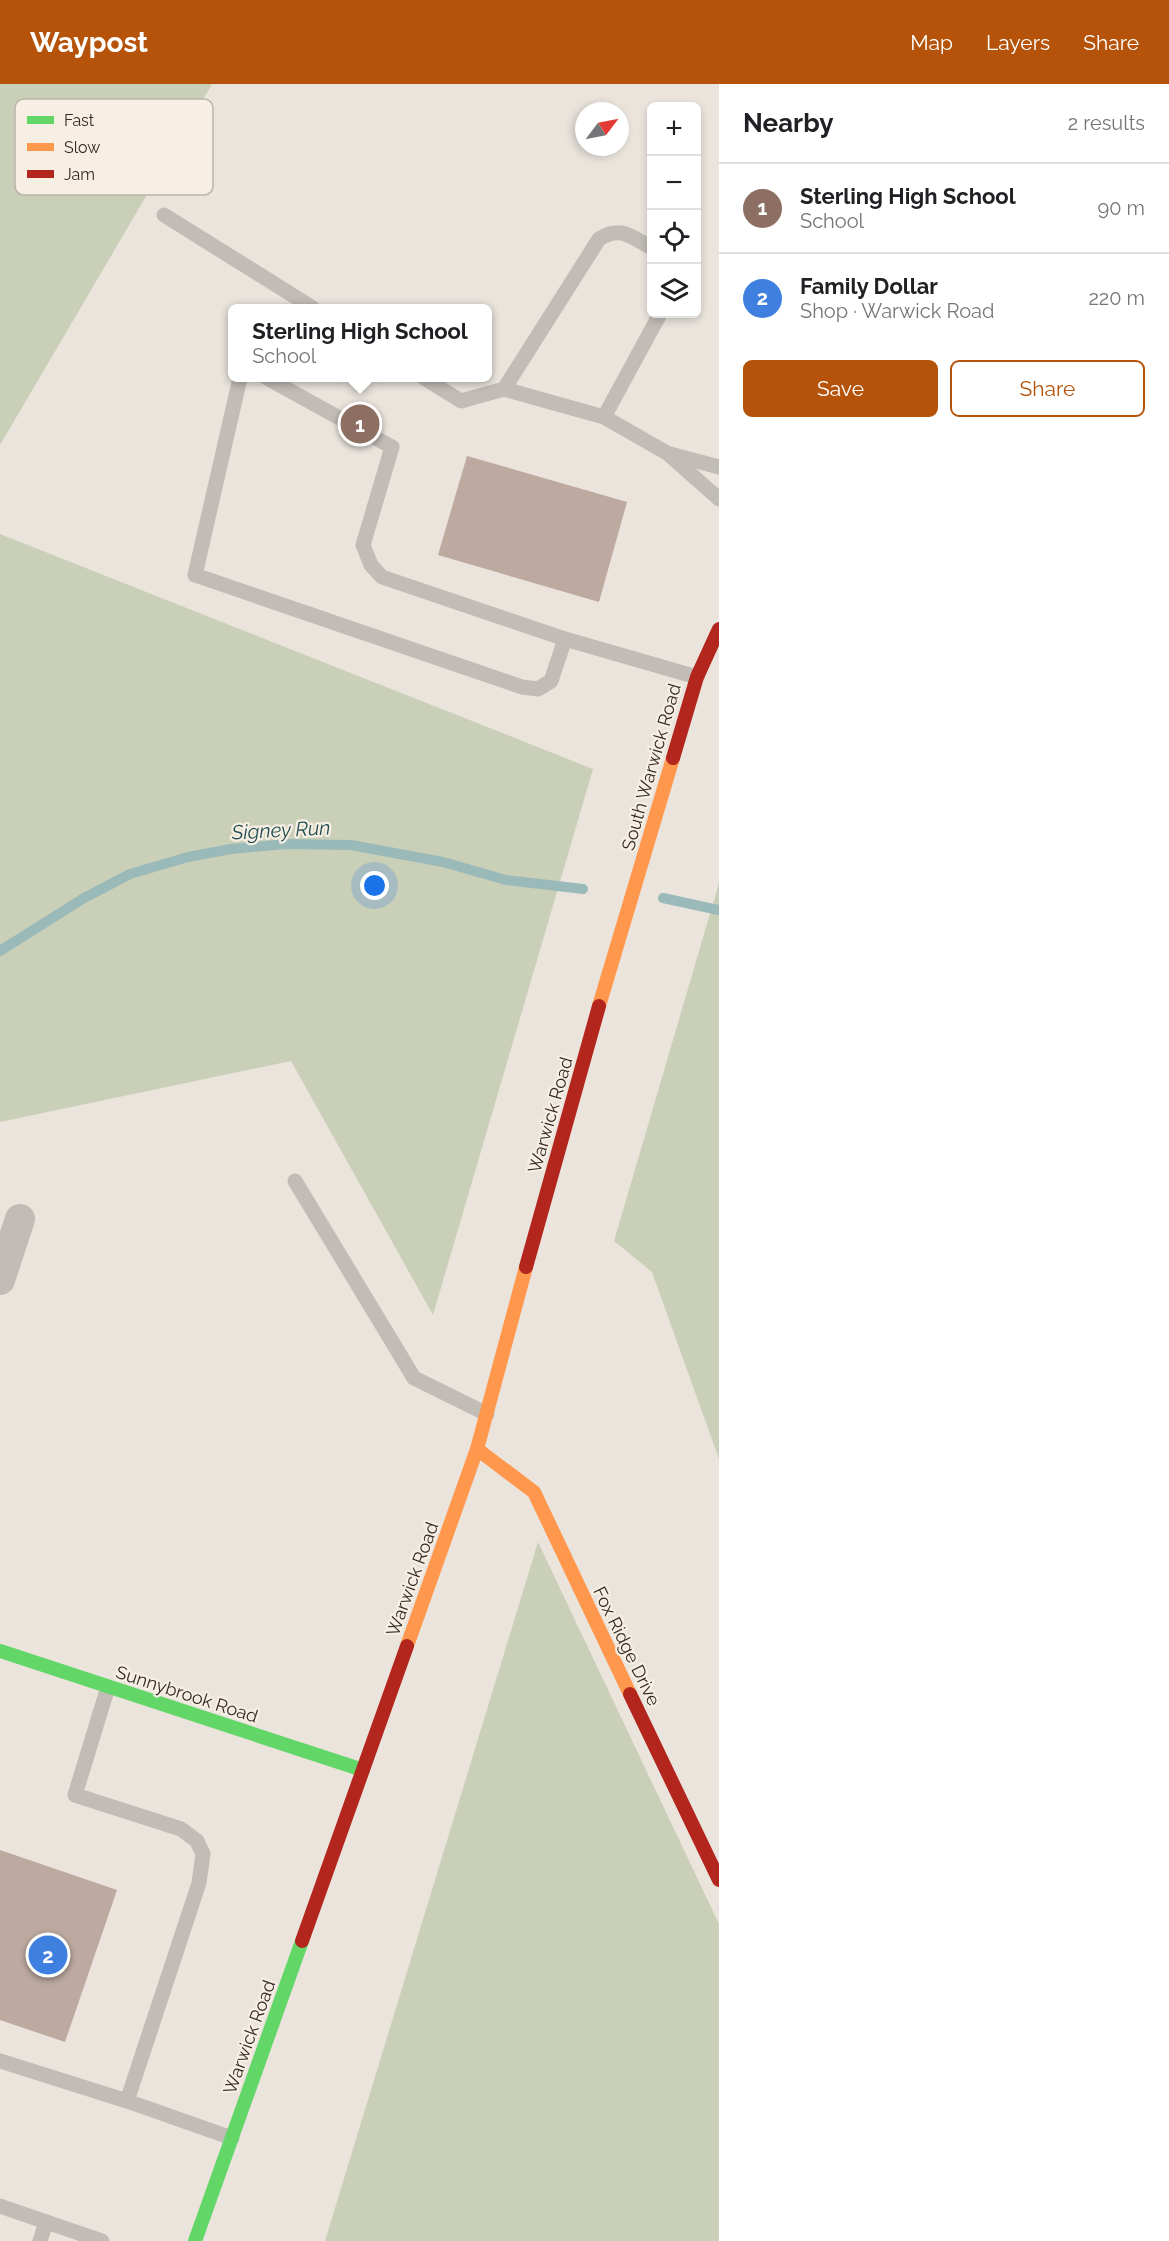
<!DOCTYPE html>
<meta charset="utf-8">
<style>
body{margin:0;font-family:Raleway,sans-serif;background:#f2f2f2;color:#202124}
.controls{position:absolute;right:18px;top:18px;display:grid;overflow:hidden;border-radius:9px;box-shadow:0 3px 9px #0003}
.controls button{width:54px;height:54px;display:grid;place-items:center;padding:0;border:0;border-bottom:2px solid #e0e0e0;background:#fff;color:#202124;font:30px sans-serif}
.compass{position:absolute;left:575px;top:18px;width:54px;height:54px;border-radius:50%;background:#fff;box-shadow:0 3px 9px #0003;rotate:58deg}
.you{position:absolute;left:375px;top:802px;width:21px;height:21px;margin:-15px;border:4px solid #fff;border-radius:50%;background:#1a73e8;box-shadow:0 0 0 9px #1a73e833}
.badge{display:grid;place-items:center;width:39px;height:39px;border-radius:50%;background:#b45309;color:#fff;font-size:20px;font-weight:700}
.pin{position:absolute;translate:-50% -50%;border:3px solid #fff;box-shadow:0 2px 6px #0006}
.popup{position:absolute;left:228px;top:220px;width:264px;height:78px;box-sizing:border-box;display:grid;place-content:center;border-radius:9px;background:#fff;filter:drop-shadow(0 2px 4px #0005);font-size:20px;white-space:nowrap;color:#757577}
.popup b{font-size:22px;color:#202124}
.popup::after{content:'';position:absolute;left:50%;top:100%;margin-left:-12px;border:12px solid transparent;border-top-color:#fff}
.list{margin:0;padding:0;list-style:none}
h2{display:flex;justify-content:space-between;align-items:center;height:78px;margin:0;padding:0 24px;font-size:26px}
h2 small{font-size:20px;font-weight:400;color:#757577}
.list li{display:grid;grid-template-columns:39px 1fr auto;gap:18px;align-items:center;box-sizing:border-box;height:90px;padding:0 24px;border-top:2px solid #e0e0e0}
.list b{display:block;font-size:22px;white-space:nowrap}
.list p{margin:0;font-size:20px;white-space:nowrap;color:#757577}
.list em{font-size:20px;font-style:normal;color:#757577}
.actions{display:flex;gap:12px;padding:18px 24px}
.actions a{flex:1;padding:14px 0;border:2px solid #b45309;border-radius:9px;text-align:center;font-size:21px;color:#b45309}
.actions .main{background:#b45309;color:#fff}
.icon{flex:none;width:33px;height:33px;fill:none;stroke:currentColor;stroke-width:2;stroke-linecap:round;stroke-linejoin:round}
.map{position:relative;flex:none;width:719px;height:2157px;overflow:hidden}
header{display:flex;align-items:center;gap:36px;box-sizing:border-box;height:84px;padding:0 30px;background:#b45309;color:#fff}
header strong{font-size:28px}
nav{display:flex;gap:33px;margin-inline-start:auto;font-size:21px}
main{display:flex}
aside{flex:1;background:#fff}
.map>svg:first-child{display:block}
.green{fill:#cacfb8}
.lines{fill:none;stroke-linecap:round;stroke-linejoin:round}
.stream{stroke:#9ab9b9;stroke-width:10}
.building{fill:#bda99f}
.lane{stroke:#c2bcb7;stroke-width:15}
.street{stroke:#c2bcb7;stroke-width:30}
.fast{stroke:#63d668;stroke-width:14}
.slow{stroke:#ff974d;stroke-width:14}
.jam{stroke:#b3261e;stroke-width:14}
.labels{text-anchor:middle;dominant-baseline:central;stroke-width:4.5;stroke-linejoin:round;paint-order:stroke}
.street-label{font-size:18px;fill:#322a26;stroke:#f7efe3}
.water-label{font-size:20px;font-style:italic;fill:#1e4c51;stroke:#f7efe3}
.key{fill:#f7efe3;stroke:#bcb4aa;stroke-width:1.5}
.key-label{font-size:16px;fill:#322a26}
</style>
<header>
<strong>Waypost</strong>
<nav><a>Map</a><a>Layers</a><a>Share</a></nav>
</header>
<main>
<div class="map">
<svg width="719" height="2157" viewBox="0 0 719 2157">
<rect width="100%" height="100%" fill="#eae4dd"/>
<g class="green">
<path d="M0,0H212L0,361Z"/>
<path d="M0,450L593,685L433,1231L291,977L0,1038Z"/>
<path d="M719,799V1375L652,1188L614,1157Z"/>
<path d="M538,1458L719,1840V2157H325Z"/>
</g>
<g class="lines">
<g class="stream">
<path d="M663,814L719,826"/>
<path d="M0,867L84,814L130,790L188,773L231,765L286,760L351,761L443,778L506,796L583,805"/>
</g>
</g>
<g class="building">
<path d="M467,372L627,418L599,518L438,471Z"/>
<path d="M0,1766L117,1806L65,1958L0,1936Z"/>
</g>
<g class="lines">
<g class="lane">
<path d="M164,131L313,224"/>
<path d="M652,164C631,153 621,141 599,155L504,305L604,333L667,369L719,415"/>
<path d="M240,294L195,491L522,603L538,605L551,597L565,555"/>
<path d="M267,294L392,363L363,461L371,481L382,493L565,555L697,593"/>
<path d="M424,294L461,317L504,305"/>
<path d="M604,333L660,230"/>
<path d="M670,370L719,383"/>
<path d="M295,1097L414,1294L487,1330"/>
<path d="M108,1603L75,1711L181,1745L197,1757L203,1770L199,1799L127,2017L232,2054"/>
<path d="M0,1977L127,2017"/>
<path d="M0,2122L102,2157"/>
<path d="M40,2157L46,2138"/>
</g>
<path class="street" d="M0,1196L20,1135"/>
<g class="fast">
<path d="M0,1567L363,1686"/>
<path d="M195,2157L302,1857"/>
</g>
<g class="slow">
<path d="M599,922L673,674"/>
<path d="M477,1365L534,1408L630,1610"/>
<path d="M407,1562L477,1365L526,1183"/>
</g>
<g class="jam">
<path d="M673,674L697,593L719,545"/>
<path d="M526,1183L599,922"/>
<path d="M630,1610L719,1796"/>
<path d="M302,1857L407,1562"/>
</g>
</g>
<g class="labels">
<g class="street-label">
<text transform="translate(651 683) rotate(-74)">South Warwick Road</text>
<text transform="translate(550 1031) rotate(-74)">Warwick Road</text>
<text transform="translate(412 1495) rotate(-70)">Warwick Road</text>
<text transform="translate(627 1562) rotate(64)">Fox Ridge Drive</text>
<text transform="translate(187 1610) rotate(18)">Sunnybrook Road</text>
<text transform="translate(249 1953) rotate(-70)">Warwick Road</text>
</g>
<g class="water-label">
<text transform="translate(281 746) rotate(-3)">Signey Run</text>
</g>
</g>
<rect x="15" y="15" width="198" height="96" rx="9" class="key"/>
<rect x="27" y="32" width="27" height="8" fill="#63d668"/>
<rect x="27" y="59" width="27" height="8" fill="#ff974d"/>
<rect x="27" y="86" width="27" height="8" fill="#b3261e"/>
<g class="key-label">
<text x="64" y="42">Fast</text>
<text x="64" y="69">Slow</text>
<text x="64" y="96">Jam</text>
</g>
</svg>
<div class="controls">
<button>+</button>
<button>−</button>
<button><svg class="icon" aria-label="locate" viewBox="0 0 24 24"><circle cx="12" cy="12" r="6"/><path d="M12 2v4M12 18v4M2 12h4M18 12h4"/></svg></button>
<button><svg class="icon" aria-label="layers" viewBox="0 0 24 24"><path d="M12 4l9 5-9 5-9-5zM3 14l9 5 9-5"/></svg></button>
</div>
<svg class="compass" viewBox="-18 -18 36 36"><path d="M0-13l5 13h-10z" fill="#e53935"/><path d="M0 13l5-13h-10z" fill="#757577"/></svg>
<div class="you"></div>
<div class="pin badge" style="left:360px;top:340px;background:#8d6e63">1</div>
<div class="popup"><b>Sterling High School</b>School</div>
<div class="pin badge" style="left:48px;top:1871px;background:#3f7fe0">2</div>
</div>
<aside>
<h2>Nearby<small>2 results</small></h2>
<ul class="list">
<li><span class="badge" style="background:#8d6e63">1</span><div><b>Sterling High School</b><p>School</p></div><em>90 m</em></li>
<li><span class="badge" style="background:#3f7fe0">2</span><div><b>Family Dollar</b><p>Shop · Warwick Road</p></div><em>220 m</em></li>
</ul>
<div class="actions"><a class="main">Save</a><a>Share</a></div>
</aside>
</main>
